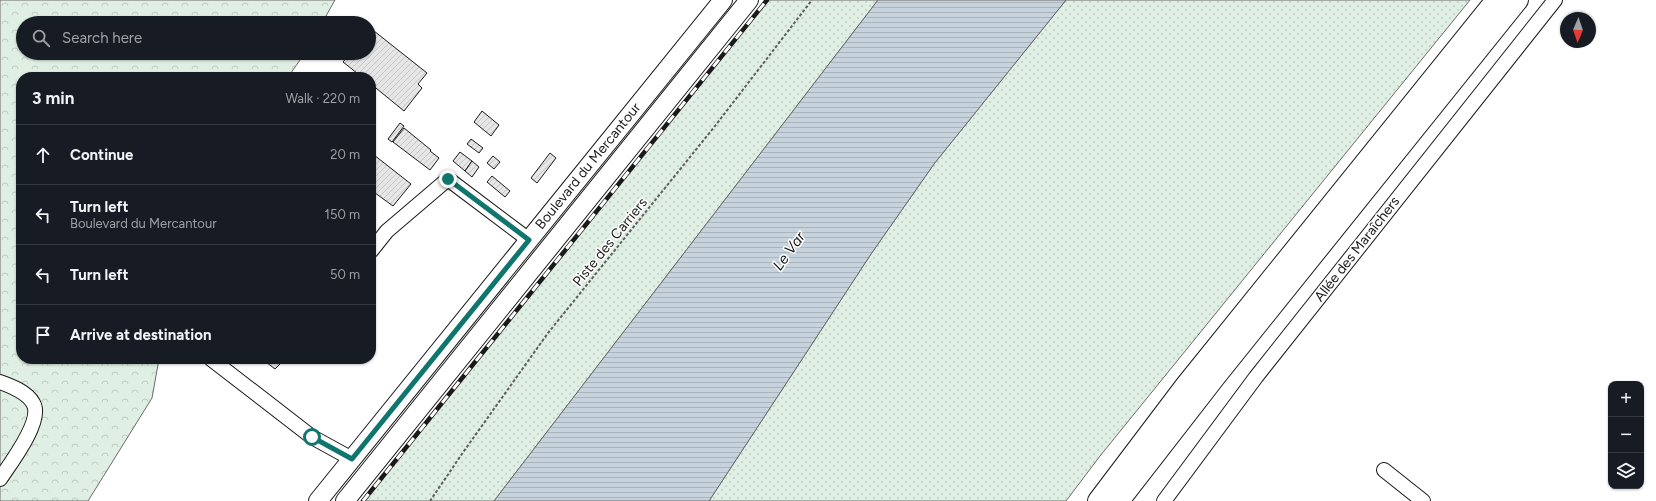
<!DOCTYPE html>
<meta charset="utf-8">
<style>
body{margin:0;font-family:Figtree,sans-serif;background:#242831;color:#f1f3f6}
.controls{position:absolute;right:12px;bottom:12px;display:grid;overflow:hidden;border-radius:8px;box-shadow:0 1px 3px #0004}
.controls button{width:36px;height:36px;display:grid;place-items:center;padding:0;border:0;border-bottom:1px solid #363941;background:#171b24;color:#f1f3f6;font:20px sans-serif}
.compass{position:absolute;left:1560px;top:12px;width:36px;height:36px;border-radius:50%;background:#171b24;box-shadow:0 1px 3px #0004;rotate:182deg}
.stop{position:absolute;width:12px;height:12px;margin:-9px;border:3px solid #0f766e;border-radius:50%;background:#fff}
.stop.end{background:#0f766e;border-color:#fff;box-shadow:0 1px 4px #0008}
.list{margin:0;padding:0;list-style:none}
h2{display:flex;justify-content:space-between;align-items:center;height:52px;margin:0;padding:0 16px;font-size:17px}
h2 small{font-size:13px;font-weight:400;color:#9ea1a6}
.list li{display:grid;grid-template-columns:26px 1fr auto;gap:12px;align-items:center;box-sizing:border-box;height:60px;padding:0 16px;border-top:1px solid #363941}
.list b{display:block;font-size:15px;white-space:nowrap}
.list p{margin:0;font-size:13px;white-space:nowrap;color:#9ea1a6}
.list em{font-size:13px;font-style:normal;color:#9ea1a6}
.icon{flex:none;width:22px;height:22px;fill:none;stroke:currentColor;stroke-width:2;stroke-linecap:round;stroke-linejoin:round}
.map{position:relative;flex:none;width:1656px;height:501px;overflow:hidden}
.search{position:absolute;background:#171b24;box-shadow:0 1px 3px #0004;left:16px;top:16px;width:360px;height:44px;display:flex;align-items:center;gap:10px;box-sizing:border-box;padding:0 14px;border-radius:22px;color:#9ea1a6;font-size:15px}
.panel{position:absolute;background:#171b24;box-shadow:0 1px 3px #0004;left:16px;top:72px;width:360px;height:292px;border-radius:16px}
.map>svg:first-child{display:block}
.grass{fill:url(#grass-dots);stroke:#6a6a6a}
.forest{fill:url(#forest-crowns);stroke:#6a6a6a}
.water{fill:url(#water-rules);stroke:#6a6a6a}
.building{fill:url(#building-hatch);stroke:#1a1a1a}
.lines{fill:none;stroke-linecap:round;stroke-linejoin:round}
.minor-casing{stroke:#1a1a1a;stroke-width:16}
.major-casing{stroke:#1a1a1a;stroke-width:20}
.highway-casing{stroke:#1a1a1a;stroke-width:22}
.path{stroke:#5f5f5f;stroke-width:2;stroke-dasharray:3 2;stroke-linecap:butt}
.minor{stroke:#fff;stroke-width:14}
.major{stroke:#fff;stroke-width:18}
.highway{stroke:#fff;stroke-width:20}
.rail-casing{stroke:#1a1a1a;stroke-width:4.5}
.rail{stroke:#fff;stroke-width:3;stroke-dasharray:9;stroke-linecap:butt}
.route{stroke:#0f766e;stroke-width:5}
.labels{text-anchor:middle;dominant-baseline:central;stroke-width:3;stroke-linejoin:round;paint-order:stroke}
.street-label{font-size:14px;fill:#1a1a1a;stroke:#fff}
.water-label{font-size:15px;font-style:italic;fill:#1a1a1a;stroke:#fff}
</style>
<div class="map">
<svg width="1656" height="501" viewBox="0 0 1656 501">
<defs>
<pattern id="grass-dots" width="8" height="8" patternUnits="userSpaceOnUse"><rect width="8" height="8" fill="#e0efe3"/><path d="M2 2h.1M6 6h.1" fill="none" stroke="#c0ccc2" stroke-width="1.8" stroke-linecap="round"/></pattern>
<pattern id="forest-crowns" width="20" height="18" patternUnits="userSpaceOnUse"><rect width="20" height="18" fill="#e0efe3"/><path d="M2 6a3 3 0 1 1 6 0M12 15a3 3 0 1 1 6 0" fill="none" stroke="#c0ccc2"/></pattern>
<pattern id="water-rules" width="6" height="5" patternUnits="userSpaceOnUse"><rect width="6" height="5" fill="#c6d2dc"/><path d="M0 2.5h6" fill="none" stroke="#aab4bc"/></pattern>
<pattern id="building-hatch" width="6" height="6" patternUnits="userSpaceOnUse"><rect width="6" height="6" fill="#e6e6e6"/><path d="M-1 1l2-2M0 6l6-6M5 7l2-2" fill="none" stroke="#c5c5c5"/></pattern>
</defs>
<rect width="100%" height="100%" fill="#fff"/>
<g class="grass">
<path d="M767,0H878L494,501H363Z"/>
<path d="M1066,0H1470L1100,456L1066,501H709L871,254L934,164Z"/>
</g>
<path class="forest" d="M0,0H335L322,23H23V53H305L288,77H21V359H159L152,398L88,501H0Z"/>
<path class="water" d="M878,0H1066L934,164L871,254L709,501H494Z"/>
<g class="building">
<path d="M369,27L427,73L418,84L422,88L404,111L371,84V77H362L343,62L350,53H369Z"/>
<path d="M482,111L499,125L491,136L474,122Z"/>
<path d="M400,123L404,126L392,142L388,139Z"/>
<path d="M404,128L431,150L430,151L439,158L430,170L393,142Z"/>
<path d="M471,139L483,148L479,153L467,144Z"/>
<path d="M460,152L472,161L465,171L453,161Z"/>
<path d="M550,153L556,158L537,183L531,178Z"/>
<path d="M374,155L411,184L393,206L371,190V159Z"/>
<path d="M493,156L500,162L494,169L487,163Z"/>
<path d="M472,161L479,167L472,177L465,171Z"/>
<path d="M492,176L510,191L505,197L487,182Z"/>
<path d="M262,359H277L281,363L275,369Z"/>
</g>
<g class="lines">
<g class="minor-casing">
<g id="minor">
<path d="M371,251L387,231L448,179L529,240"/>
<path d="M211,359L312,437L352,459"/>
<path d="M0,382C11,386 27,392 33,403C44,420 10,464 0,479"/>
<path d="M1384,470L1423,501"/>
<path d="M1164,501L1256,377L1555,0"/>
</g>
</g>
<g class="major-casing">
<g id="major">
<path d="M318,501L723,0"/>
<path d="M345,501L749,0"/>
</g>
</g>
<g class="highway-casing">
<g id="highway">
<path d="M1098,501L1185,386L1496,0"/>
<path d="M1119,501L1216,376L1518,0"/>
</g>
</g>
<path class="path" d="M430,501L464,451L548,333L715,126L812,0"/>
<use href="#minor" class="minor"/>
<use href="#major" class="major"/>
<use href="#highway" class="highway"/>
<g class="rail-casing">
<path id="rail" d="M363,501L767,0"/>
</g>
<use href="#rail" class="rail"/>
</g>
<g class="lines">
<path class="route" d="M312,437L352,459L529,240L448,179"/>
</g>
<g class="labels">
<g class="street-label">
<text transform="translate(588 166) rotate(-51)">Boulevard du Mercantour</text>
<text transform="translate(610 242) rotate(-51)">Piste des Carriers</text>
<text transform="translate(1357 249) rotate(-52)">Allée des Maraîchers</text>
</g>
<g class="water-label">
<text transform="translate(789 251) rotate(-54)">Le Var</text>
</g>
</g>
</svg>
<div class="controls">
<button>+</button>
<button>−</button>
<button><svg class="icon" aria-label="layers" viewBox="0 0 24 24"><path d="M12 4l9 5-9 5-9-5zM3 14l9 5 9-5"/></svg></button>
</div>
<svg class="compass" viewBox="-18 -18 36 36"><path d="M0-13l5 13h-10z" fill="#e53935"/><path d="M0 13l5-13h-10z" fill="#9ea1a6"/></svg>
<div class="stop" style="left:312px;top:437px"></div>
<div class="stop end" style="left:448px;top:179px"></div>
<div class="search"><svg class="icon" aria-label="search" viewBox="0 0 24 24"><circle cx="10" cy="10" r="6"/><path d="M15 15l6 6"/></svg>Search here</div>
<section class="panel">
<h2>3 min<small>Walk · 220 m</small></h2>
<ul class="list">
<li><svg class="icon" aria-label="ahead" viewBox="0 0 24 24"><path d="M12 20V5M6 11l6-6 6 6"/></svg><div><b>Continue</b></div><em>20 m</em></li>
<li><svg class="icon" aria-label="left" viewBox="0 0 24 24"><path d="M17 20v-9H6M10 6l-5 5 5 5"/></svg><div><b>Turn left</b><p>Boulevard du Mercantour</p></div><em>150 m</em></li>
<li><svg class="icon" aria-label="left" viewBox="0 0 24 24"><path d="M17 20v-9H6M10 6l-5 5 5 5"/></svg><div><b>Turn left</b></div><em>50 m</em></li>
<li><svg class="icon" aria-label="arrive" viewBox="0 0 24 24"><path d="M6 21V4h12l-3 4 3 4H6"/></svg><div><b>Arrive at destination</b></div></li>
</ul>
</section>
</div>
